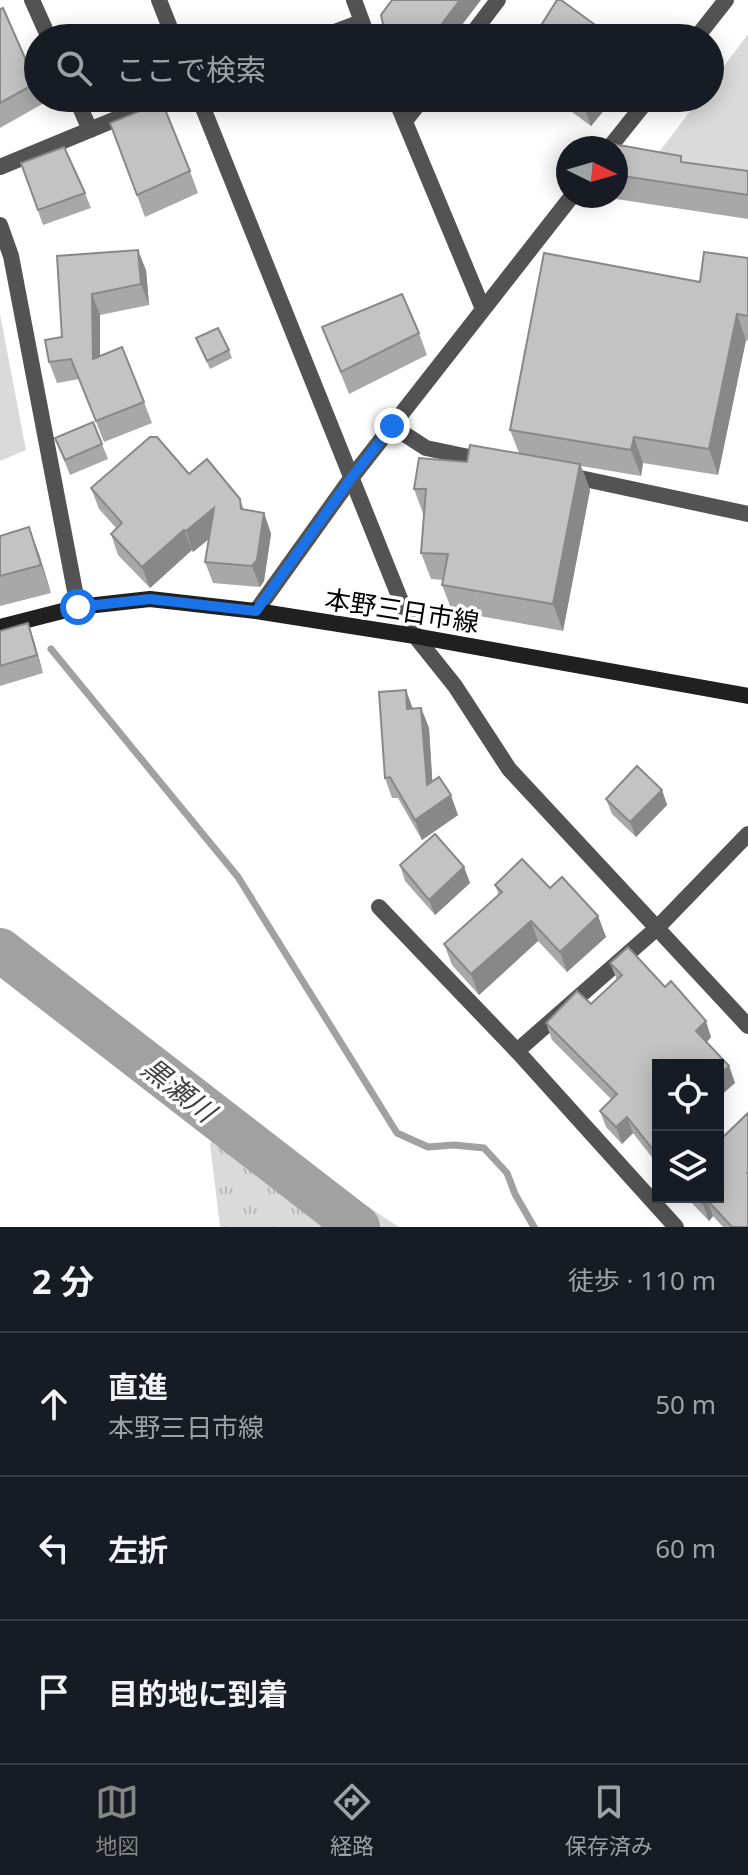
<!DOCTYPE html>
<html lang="ja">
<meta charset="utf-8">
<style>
body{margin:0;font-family:"Noto Sans","Noto Sans JP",sans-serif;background:#20242c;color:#f1f3f6}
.controls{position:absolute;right:24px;bottom:24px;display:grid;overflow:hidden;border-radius:0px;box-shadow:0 4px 20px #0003}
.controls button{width:72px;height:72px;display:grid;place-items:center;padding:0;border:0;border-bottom:2px solid #363941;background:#171b24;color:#f1f3f6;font:40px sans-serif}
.compass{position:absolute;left:556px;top:136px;width:72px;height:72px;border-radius:50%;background:#171b24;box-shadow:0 4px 20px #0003;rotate:95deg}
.stop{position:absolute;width:24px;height:24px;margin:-18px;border:6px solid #1a73e8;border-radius:50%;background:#fff}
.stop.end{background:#1a73e8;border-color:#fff;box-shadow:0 2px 8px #0008}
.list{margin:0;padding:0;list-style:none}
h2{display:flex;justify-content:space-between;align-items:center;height:104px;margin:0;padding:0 32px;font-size:34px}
h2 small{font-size:26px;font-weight:400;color:#9ea1a6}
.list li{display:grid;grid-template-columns:52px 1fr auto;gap:24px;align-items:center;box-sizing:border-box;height:144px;padding:0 32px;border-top:2px solid #363941}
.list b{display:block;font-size:30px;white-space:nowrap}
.list p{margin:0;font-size:26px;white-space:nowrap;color:#9ea1a6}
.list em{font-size:26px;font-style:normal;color:#9ea1a6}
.icon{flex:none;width:44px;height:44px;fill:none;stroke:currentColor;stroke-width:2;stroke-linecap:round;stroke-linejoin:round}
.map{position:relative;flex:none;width:748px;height:1227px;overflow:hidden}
.search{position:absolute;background:#171b24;box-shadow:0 4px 20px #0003;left:24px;right:24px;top:24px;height:88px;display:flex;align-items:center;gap:20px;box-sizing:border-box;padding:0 28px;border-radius:44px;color:#9ea1a6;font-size:30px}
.sheet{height:536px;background:#171b24}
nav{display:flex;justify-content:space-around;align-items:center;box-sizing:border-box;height:112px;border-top:2px solid #363941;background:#171b24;font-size:22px;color:#9ea1a6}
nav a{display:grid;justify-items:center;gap:4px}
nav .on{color:#858687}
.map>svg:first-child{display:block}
.grass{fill:url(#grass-tufts)}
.pitch{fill:#dadada}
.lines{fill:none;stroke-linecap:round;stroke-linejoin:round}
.stream{stroke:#a1a1a1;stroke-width:7}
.river{stroke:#a1a1a1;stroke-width:44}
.minor{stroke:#535353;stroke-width:16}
.tertiary{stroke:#535353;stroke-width:16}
.secondary{stroke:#202020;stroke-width:16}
.wall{fill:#a8a8a8}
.shaded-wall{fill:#888}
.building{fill:#c3c3c3;stroke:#888;stroke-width:2}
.route{stroke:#1a73e8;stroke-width:10}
.labels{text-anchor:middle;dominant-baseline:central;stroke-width:7;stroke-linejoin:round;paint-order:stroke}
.street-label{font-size:26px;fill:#000;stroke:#fff}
.water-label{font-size:28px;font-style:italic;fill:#424242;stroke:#fff}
</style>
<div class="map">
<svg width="748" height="1227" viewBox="0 0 748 1227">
<defs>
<pattern id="grass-tufts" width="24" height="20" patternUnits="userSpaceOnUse" patternTransform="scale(2)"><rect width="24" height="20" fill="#dadada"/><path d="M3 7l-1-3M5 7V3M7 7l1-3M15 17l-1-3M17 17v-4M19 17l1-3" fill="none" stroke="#b9b9b9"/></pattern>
</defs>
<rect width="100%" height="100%" fill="#fff"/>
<path class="grass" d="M238,1111L320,1175L399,1227H220L210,1144Z"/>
<g class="pitch">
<path d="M748,34V173L654,159L700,98H710V85Z"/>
<path d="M0,314L26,450L0,461Z"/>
</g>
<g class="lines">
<path class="stream" d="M51,649L238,877L397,1133L428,1147L454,1145L484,1148L507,1173L515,1194L534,1227"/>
<path class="river" d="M0,950L358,1227"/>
<g class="minor">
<path d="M32,0L49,38"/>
<path d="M354,0L368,38"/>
<path d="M319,38L361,22"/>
<path d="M469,38L498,0"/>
<path d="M696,38L726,0"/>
<path d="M76,98L90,130"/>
<path d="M395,98L483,309"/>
<path d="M405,121L423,98"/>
<path d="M609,148L649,98"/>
<path d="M0,167L167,98"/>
<path d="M392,426L426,448L488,461"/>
<path d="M566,475L748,514"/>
<path d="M256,611L352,477L572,196"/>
<path d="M415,636L455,686L509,769L748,1026"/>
<path d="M379,907L517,1051L657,928L748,834"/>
<path d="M517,1051L676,1227"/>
</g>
<g class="tertiary">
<path d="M159,0L174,38"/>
<path d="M199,98L415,636"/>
<path d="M0,225L11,256L78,607"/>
</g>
<path class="secondary" d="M0,627L78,607L150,599L256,611L415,636L748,696"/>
</g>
<g class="wall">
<path d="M0,9L36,83L38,87V98H42L44,103L0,128Z"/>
<path d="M540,27L613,37V38H544Z"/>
<path d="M564,98H614L591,126L568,109Z"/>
<path d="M110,123L190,171L198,193L145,217Z"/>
<path d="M616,148L684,163L748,171V219L616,199L615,196H616Z"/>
<path d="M21,163L85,193L91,208L43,225Z"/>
<path d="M57,256L146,270L149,305L100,315V356L144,402L152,423L104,442L79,379L57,383L49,362L62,337Z"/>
<path d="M748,258V341L746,340L718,475L643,463L641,476L581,466L590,490L563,631L452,611L442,585L443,580L431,579L421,553L424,516L414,489L467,462L519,453L510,430L700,282Z"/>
<path d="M322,327L419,333L427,355L349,394Z"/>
<path d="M196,338L229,350L232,358L210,369Z"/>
<path d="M55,438L102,444L108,459L70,475Z"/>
<path d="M189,474L240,499L244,510L264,513L271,534L264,581L260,587L213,583L205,562L209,539L193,552L192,550L150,588L118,555L111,534L117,529L99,509L91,488Z"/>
<path d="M0,536L39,554L51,593L0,606Z"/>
<path d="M0,631L34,641L43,673L0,686Z"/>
<path d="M406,690L413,709L421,708L429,728L432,782L458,815L422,840L398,798H392L385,778Z"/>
<path d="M662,790L667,805L636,837L612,814L606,799Z"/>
<path d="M400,865L464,867L470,883L435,915L405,881Z"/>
<path d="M495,885L550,888L598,916L606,937L567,972L538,941L479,995L452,965L444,944L499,895Z"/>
<path d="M610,963L711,1037L706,1043L729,1066L735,1083L658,1065V1165L633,1133L622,1144L606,1127L600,1111L612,1100L552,1040L546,1023L591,1004L617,980Z"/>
<path d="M686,1197H718L748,1227H723L713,1216L709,1221Z"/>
</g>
<g class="shaded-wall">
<path d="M460,0H481L452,38H431Z"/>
<path d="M588,98H614L591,126L583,104Z"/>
<path d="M138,250L146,270L149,305L141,284Z"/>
<path d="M92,294L100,315V379L93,359Z"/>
<path d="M737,314L746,340L718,475L709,449Z"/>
<path d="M634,437L643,463L641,476L631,450Z"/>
<path d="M580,464L590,490L563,631L553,604Z"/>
<path d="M214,508L221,529L193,552L186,531Z"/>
<path d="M264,513L271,534L264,581L260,587L252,566Z"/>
<path d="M29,527L39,554L51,593L41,565Z"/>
<path d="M184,530L192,550L150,588L142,567Z"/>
<path d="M28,623L34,641L43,673L37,655Z"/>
<path d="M406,690L413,710L407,709Z"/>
<path d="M421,708L429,728L434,806L427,785Z"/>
<path d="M662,790L667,805L636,837L630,822Z"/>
<path d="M451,795L458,815L422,840L415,820Z"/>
<path d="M464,867L470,883L435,915L429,900Z"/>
<path d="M598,916L606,937L567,972L560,952Z"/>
<path d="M531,921L538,941L479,995L471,974Z"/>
<path d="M706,1021L711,1037L702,1048L696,1031Z"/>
<path d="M729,1066L735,1083L718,1098V1076Z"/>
<path d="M627,1117L633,1133L622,1144L616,1127Z"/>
<path d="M707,1200L713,1216L709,1221L703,1204Z"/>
</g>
<g class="building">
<path d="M392,0H460L431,38H386L381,15Z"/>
<path d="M557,0H561L613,38H554L540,27Z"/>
<path d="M3,8L36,83L0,103V9Z"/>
<path d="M575,98H588L583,104Z"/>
<path d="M162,102L190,171L137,195L110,123Z"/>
<path d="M613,144L681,156V162L748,171V195L616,175V148H612Z"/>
<path d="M64,147L85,193L38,210L21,163Z"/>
<path d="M138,250L141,284L92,294L93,359L122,347L144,402L96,421L71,359L49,362L45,340L62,337L57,256Z"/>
<path d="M704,252L748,258V316L737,314L709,449L634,437L631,450L510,430L544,253L700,282Z"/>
<path d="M402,294L419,333L341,372L322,327Z"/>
<path d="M218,328L229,350L207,361L196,338Z"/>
<path d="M93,422L102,444L65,460L55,438Z"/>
<path d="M150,437H157L189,474L207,459L240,499L241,509L264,513L257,560L252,566L205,562L214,508L186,531L184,530L142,567L111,534L122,523L91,488Z"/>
<path d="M470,445L580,464L553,604L442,585L448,554L421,553L426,489H414L419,458L467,462Z"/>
<path d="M29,527L41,565L0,576V536Z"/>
<path d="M28,623L37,655L0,666V631Z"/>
<path d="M406,690L407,709L421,708L427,785L439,777L451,795L415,820L390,777L385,778L379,692Z"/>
<path d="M637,766L662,790L630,822L606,799Z"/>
<path d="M435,834L464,867L429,900L400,865Z"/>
<path d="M522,859L550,888L562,877L598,916L560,952L531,921L471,974L444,944L502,892L495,885Z"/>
<path d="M628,947L665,987L671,981L706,1021L696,1031L729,1066L718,1076V1065H658V1156L627,1117L616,1127L600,1111L617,1094L546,1023L577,991L591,1004L622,975L610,963Z"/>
<path d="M748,1113V1172L747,1173L748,1174V1227H732L707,1200L703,1204L696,1197H718V1138L720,1140Z"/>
</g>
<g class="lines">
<path class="route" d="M78,607L150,599L256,611L352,477L392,426"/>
</g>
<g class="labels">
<g class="street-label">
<text transform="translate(402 610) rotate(9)">本野三日市線</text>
</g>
<g class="water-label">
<text transform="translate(179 1089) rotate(38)">黒瀬川</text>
</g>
</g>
</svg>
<div class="controls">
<button><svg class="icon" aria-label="locate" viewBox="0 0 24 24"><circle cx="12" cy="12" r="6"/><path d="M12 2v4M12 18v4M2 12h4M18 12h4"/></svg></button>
<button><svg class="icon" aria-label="layers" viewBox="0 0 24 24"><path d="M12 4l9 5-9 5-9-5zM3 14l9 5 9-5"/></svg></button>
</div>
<svg class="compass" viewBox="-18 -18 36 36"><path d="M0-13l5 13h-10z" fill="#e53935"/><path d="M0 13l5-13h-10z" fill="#9ea1a6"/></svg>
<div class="stop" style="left:78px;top:607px"></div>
<div class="stop end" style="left:392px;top:426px"></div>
<div class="search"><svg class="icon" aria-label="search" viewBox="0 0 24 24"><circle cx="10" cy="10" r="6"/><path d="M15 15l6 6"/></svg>ここで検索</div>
</div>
<section class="sheet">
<h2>2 分<small>徒歩 · 110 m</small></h2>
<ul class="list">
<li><svg class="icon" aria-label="ahead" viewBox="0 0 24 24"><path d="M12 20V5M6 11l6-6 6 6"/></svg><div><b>直進</b><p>本野三日市線</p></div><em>50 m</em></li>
<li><svg class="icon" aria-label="left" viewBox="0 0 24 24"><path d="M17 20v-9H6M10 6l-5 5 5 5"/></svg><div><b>左折</b></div><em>60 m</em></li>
<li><svg class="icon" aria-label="arrive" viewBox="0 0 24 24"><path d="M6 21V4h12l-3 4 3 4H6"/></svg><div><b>目的地に到着</b></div></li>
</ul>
</section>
<nav>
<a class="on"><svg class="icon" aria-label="map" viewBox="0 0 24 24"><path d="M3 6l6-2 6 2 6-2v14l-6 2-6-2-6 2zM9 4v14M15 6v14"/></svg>地図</a>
<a><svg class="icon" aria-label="directions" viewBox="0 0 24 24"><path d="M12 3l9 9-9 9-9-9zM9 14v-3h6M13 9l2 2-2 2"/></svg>経路</a>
<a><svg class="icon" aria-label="saved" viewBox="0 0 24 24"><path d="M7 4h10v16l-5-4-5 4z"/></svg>保存済み</a>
</nav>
